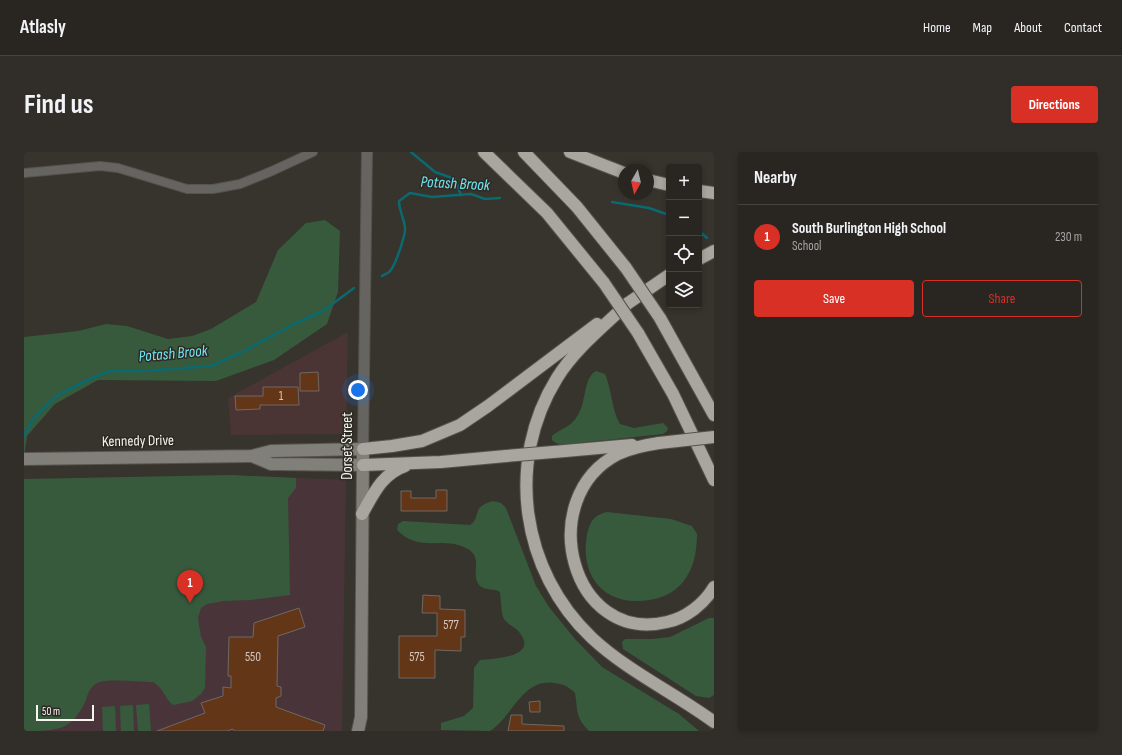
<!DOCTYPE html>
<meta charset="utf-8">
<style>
body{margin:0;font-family:"Sofia Sans Condensed",sans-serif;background:#312e2a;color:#f1f3f6}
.controls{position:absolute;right:12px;top:12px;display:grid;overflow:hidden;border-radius:4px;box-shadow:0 2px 6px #0003}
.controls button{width:36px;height:36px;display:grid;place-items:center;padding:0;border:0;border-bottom:1px solid #454340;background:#292622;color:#f1f3f6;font:20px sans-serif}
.compass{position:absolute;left:594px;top:12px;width:36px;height:36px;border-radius:50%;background:#292622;box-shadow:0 2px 6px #0003;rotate:188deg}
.scale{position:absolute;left:12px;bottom:10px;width:58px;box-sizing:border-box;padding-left:4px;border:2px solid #f7f4f1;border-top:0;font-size:11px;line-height:14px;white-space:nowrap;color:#f7f4f1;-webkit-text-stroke:3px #2d2923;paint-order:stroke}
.you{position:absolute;left:334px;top:238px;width:14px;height:14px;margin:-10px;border:3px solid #fff;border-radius:50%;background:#1a73e8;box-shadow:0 0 0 6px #1a73e833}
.badge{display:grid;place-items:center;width:26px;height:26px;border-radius:50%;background:#d93025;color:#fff;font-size:13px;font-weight:700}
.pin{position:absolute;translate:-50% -33px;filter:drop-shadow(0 1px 2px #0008)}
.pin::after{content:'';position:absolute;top:21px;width:14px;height:12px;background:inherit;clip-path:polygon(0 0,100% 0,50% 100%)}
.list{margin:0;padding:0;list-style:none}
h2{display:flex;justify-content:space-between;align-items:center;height:52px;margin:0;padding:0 16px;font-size:17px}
h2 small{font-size:13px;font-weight:400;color:#a5a5a5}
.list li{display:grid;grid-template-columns:26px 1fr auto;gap:12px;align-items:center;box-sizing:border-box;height:64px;padding:0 16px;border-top:1px solid #454340}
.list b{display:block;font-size:15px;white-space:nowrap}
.list p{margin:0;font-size:13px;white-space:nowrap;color:#a5a5a5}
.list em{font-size:13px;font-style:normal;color:#a5a5a5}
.actions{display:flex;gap:8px;padding:12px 16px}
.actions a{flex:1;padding:9px 0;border:1px solid #d93025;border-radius:4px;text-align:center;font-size:14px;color:#d93025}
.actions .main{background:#d93025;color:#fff}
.icon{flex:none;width:22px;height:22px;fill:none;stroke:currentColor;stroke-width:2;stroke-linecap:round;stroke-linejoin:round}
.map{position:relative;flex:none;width:690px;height:579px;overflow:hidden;border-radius:4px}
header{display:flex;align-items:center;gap:24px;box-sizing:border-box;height:56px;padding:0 20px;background:#292622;border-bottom:1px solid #454340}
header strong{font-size:19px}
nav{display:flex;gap:22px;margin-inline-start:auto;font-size:14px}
.intro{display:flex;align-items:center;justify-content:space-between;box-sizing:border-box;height:96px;padding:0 24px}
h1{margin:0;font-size:28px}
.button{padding:10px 18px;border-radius:4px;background:#d93025;color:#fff;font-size:14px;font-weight:700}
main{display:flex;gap:24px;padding:0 24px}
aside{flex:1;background:#292622;border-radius:4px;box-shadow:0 2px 6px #0003}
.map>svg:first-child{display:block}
.commercial{fill:#4a3534}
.education{fill:#493539}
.green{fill:#375a3d}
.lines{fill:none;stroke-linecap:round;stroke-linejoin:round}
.stream{stroke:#0b6970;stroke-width:2.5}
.building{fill:#643618;stroke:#706864}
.minor-casing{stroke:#56524c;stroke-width:10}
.tertiary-casing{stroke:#56524c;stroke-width:12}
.secondary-casing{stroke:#56524c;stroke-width:14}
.motorway-casing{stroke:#56524c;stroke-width:14}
.minor{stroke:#656461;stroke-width:8}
.tertiary{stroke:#656461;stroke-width:10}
.secondary{stroke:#807f79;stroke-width:12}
.motorway{stroke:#a8a69e;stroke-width:12}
.motorway-bridge-casing{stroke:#56524c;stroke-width:14;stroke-linecap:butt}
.motorway-bridge{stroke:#a8a69e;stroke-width:12}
.labels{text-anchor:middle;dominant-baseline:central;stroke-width:3;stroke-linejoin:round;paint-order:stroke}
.number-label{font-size:13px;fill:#d2c4bb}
.street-label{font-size:15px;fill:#f7f4f1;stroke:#2d2923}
.water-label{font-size:16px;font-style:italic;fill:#6fe6f2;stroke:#2d2923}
</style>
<header>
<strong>Atlasly</strong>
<nav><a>Home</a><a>Map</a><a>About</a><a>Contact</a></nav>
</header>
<div class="intro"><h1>Find us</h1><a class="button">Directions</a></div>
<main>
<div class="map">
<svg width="690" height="579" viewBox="0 0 690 579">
<rect width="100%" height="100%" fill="#37332d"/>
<path class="commercial" d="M324,180L322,282L207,283L204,246Z"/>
<path class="education" d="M206,323L322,328L318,579H0V452Z"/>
<g class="green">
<path d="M301,68L316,79L314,140L303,172L250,208L192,229L74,228L31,252L3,284L0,305V185L54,179L82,172L103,174L144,187L168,184L187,177L232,150L254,98L282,71Z"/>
<path d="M572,219L581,222C588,238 588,260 596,272L610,276L639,271L644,276L643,279L639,282L554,291C545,292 535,295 528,288V284C540,274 548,276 556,259C562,247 560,225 572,219Z"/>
<path d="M206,323L272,326V336L264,346L266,443L226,448L200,449L183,452L177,456L174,466L177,485L182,495L181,536L177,542L168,549L150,553C141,549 142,538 129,530C116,530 84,526 73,531C66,535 64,541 62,548C48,579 33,579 0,579V327Z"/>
<path d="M469,349L477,351L482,356L512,434L525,455L551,487L578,515L655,562L675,579H565C551,565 554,559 551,541C544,534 539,532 530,531C498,526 487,567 466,579L417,578V571L440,564L449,556L450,516L456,508C470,507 516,505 495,480C491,474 482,473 479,465C477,458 477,448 476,440C470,436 462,439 456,434C445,423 461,405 442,396C418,384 395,401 373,378L374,372L379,369L446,373C458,365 446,355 469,349Z"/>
<path d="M583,360L647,367L668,374L673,382C673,421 656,447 616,449C576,451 556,420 563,383C566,369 570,363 583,360Z"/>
<path d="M685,466H690V543L685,546L672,544L599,497L598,490L601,487H628L646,485Z"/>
<path d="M125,552L127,579H114L112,553Z"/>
<path d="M109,553L110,579H97L96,554Z"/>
<path d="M91,554L92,579H79L78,555Z"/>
</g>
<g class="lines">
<g class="stream">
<path d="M387,0L411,20L431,27L437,43"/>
<path d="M588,50L625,56L645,63"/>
<path d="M675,79L683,86"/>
<path d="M358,124C361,122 365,121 366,119C371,114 381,85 381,77C381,68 375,59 375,49L386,41L408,45L447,42L461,47L476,46"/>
<path d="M0,283L11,265L35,242L62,229L85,219H118L187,214L218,200L270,172L299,159L330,136"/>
</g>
</g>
<g class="building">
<path d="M294,220L295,239H276V221Z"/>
<path d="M239,235H274L275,253H236V257L212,258L211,244H239Z"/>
<path d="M412,338H423V359H377V339H387V346H412Z"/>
<path d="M399,443L416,444V457L441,458V485H437V499L411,498V526H375V484H413V461H398Z"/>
<path d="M275,456L281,475L254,484L253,534L257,535V544L252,546V555L301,573L299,579H210L209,577L203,579H133L181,561L177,551L199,544V535L207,536V524H204L205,485H229L230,471Z"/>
<path d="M516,549V560H506L505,550Z"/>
<path d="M487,563H498V572L540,574V579H484Z"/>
</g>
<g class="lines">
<g class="minor-casing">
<path id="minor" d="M0,21L76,14L94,16L163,37H189L216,32L248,19L289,0"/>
</g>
<g class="tertiary-casing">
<path id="tertiary" d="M339,297L343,0"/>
</g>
<g class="secondary-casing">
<g id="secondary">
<path d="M228,304L247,312L339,313"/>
<path d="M0,307L228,304L247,299L339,297L337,565L334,579"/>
</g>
</g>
<g class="motorway-casing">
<g id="motorway">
<path d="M460,0L523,61L580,131"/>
<path d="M500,0L553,55L602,116"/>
<path d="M546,0L600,21"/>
<path d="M624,28L645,33"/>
<path d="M675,39L690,41"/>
<path d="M675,107L690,99"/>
<path d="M603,152C579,175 551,197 533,226C481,310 497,419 568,486C602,518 652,542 690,570"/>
<path d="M597,156L645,123"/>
<path d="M636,166L690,263"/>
<path d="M614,181L649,242L690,328"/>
<path d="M635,291C621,293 607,296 594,302C509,346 547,493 643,470C662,466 680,452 690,435"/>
<path d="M339,297L368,294L398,289L436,273L464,254L573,172"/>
<path d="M541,299L608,293"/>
<path d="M339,313L417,310L482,304"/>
<path d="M338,362C350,341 358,322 381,314"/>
</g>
</g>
<use href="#minor" class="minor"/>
<use href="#tertiary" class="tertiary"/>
<use href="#secondary" class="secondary"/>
<use href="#motorway" class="motorway"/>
<g class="motorway-bridge-casing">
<g id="motorway-bridge">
<path d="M602,116L636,166"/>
<path d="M580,131L614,181"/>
<path d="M635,291L690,285"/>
<path d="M482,304L541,299"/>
</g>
</g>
<use href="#motorway-bridge" class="motorway-bridge"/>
</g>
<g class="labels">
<g class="number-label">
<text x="257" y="244">1</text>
<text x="427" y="473">577</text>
<text x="229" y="505">550</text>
<text x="393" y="505">575</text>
</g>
<g class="street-label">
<text transform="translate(114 289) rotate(-1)">Kennedy Drive</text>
<text transform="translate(323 294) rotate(-90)">Dorset Street</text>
</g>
<g class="water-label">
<text transform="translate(431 32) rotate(3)">Potash Brook</text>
<text transform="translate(149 202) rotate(-5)">Potash Brook</text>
</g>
</g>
</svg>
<div class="controls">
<button>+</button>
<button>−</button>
<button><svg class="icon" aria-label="locate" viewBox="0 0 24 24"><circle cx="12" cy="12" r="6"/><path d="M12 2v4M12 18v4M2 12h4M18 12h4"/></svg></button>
<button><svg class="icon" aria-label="layers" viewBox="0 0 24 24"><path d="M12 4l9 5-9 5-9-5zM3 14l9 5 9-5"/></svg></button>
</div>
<svg class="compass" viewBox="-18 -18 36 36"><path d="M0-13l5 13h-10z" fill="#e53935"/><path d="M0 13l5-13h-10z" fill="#a5a5a5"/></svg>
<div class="scale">50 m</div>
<div class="you"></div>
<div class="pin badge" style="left:166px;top:451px">1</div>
</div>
<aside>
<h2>Nearby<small></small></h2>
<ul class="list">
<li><span class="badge">1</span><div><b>South Burlington High School</b><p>School</p></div><em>230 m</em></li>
</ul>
<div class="actions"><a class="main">Save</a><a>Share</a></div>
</aside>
</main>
